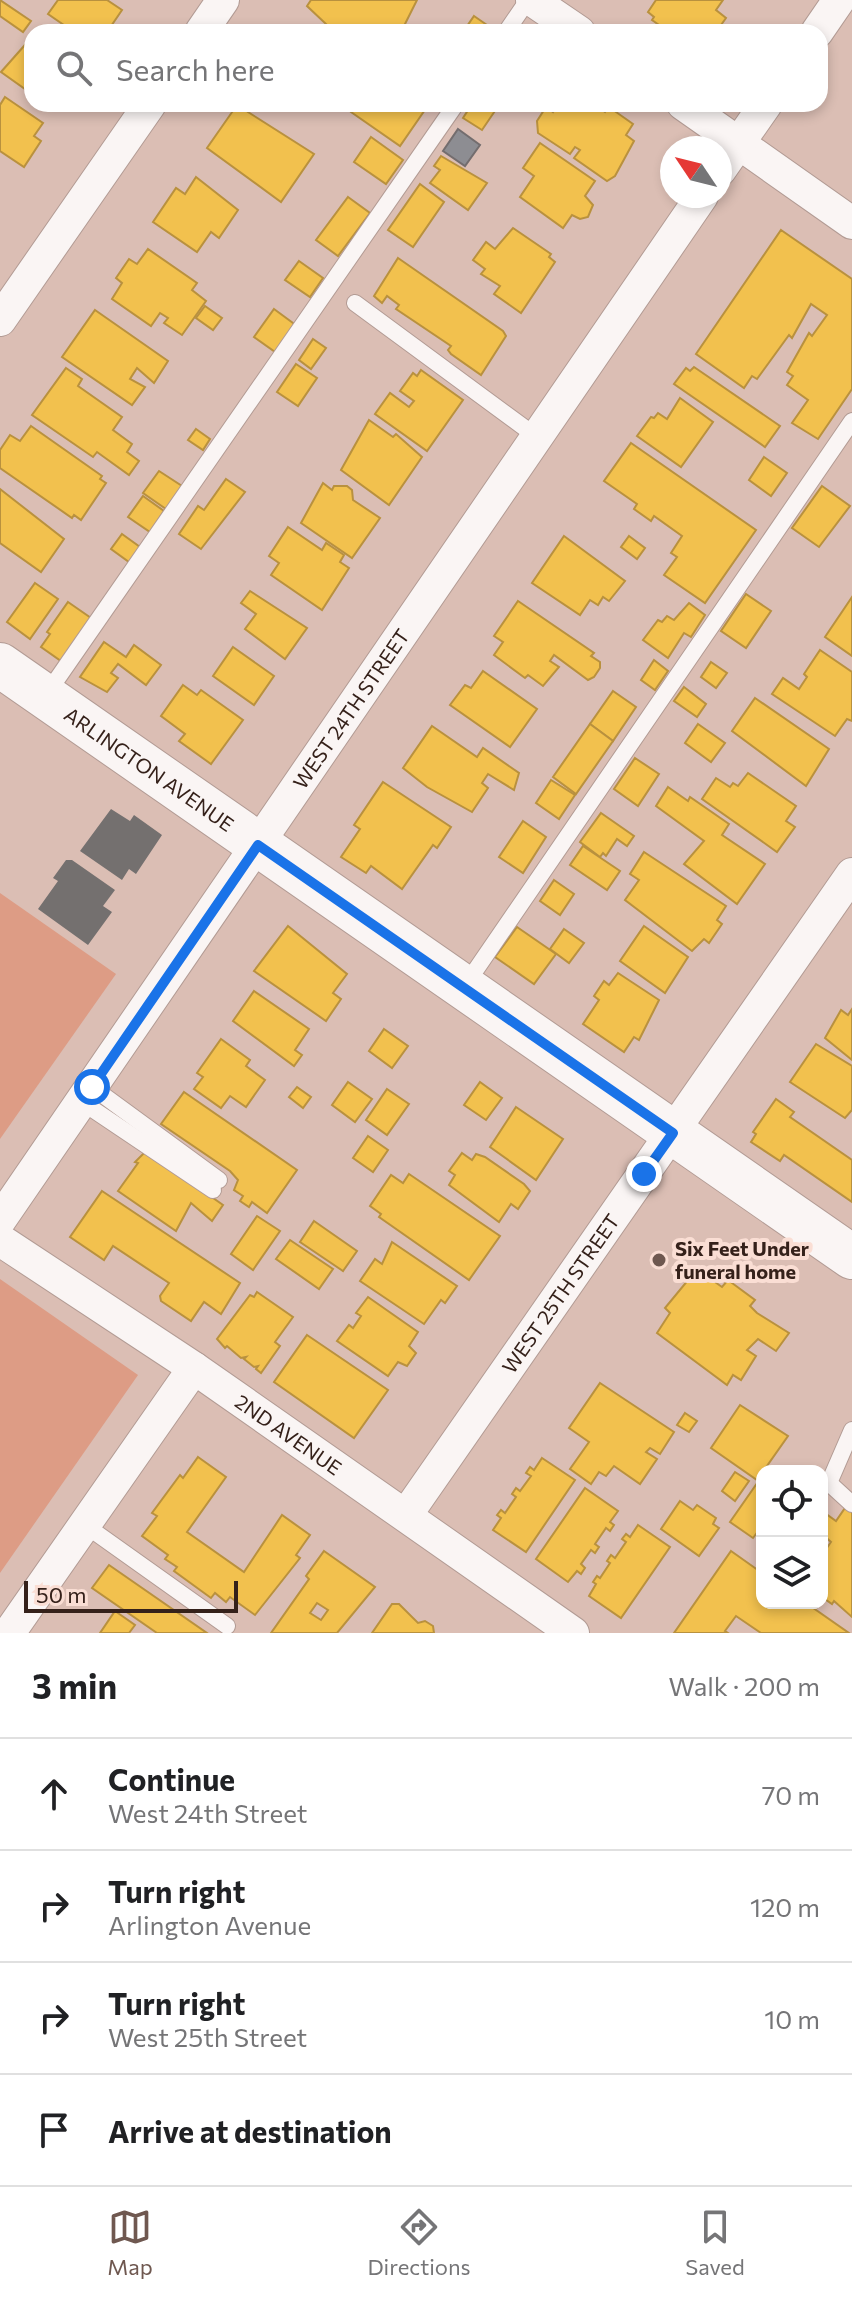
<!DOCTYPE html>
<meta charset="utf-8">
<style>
body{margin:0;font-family:Commissioner,sans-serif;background:#f6f6f6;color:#202124}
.controls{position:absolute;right:24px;bottom:24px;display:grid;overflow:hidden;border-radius:16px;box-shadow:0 4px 12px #0003}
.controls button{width:72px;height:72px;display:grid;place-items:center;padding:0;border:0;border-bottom:2px solid #e0e0e0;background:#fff;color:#202124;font:40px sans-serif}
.compass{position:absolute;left:660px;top:136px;width:72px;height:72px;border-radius:50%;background:#fff;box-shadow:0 4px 12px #0003;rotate:305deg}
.scale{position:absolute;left:24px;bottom:20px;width:214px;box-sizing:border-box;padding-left:8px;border:4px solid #35211a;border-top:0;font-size:22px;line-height:28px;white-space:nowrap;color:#35211a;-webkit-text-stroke:6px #faded4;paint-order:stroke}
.stop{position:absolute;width:24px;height:24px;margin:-18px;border:6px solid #1a73e8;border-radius:50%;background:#fff}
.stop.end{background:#1a73e8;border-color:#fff;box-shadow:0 2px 8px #0008}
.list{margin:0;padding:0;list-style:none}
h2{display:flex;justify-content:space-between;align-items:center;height:104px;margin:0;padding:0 32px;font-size:34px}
h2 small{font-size:26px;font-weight:400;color:#757577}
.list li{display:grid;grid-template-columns:52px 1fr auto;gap:24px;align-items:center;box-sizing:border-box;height:112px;padding:0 32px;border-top:2px solid #e0e0e0}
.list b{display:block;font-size:30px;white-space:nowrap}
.list p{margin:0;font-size:26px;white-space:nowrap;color:#757577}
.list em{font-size:26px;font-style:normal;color:#757577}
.icon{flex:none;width:44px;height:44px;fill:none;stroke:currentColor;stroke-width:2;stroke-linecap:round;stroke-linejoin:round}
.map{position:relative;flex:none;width:852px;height:1633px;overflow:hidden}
.search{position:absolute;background:#fff;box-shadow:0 4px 12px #0003;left:24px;right:24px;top:24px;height:88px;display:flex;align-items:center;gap:20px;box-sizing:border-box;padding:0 28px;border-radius:24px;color:#757577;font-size:30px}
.sheet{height:552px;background:#fff}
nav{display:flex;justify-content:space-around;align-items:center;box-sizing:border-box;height:112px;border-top:2px solid #e0e0e0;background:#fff;font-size:22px;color:#757577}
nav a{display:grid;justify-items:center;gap:4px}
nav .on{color:#6f5850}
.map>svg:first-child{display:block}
.green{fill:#dd9c85}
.homes{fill:#f2c14e;stroke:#b9913e;stroke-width:2;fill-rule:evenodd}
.industry{fill:#8d8d92;stroke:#736d6e;stroke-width:2}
.building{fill:#74706f}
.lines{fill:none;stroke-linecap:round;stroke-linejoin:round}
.lane-casing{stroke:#b29b94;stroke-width:18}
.street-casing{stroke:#b29b94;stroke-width:34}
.secondary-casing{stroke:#b29b94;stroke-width:46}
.lane{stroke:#faf5f4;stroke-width:16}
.street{stroke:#faf5f4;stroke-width:32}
.secondary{stroke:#faf5f4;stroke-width:44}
.route{stroke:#1a73e8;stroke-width:10}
.poi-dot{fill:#6f5850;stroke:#faded4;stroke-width:3}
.labels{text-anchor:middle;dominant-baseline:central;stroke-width:8;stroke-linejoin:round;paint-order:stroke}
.street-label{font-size:20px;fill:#35211a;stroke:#faded4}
.poi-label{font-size:20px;font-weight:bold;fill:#35211a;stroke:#faded4;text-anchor:start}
</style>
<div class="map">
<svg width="852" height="1633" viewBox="0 0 852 1633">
<rect width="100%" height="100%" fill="#dbbeb4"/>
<g class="green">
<path d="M0,893L116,974L0,1139Z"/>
<path d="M0,1279L138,1375L0,1573Z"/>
</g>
<g class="homes">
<path d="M0,0L31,21L23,32L0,16Z"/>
<path d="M58,0H107L122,10L107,32L94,26L90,32H74L48,14Z"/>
<path d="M311,0H417L401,32H341L327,25L307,6Z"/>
<path d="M656,0H723L716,10L726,18L716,32H669L652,20L654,17L648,12Z"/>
<path d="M474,16L497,32H463Z"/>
<path d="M32,37V94L1,72Z"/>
<path d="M5,97L43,123L34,136L41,141L24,167L0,151V105Z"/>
<path d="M356,104H429L400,146L351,112Z"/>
<path d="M472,104L499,105L482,130L463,118Z"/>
<path d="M558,104L586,107L593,104L605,112L609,107L633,124L626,135L634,141L615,176L607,181L574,158L580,150L575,147L570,154L538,133L537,121L546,107L553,112Z"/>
<path d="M237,105L314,154L281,202L207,148Z"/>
<path d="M371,137L403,160L386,184L354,162Z"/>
<path d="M540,143L595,181L585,196L593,205L588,217L580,219L572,215L563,228L520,197L534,176L523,168Z"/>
<path d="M441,156L487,183L468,210L430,183L440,170L434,166Z"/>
<path d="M196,177L238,210L219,238L211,232L197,252L153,222L176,188L185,194Z"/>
<path d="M420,184L444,202L413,247L388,230Z"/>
<path d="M348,197L370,213L338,256L316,240Z"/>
<path d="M513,228L551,254L549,257L555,262L521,313L494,294L500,286L481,274L485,269L473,260L486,242L495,249Z"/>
<path d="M781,230L852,279V389L818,439L792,423L808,400L787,385L793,376L787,372L809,333L812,336L827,315L811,304L792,338L789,335L757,379L752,376L744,388L696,354Z"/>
<path d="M148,249L197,283L192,290L206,301L182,335L164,323L168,318L160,313L151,326L112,299L122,283L116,278L129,259L137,264Z"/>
<path d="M398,258L503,331L506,336L481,375L451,354L448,350L451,346L396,309L399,305L387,296L382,303L374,296Z"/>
<path d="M299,261L323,278L310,297L285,280Z"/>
<path d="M205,306L222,318L213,330L196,318Z"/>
<path d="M274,309L297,326L278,354L254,337Z"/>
<path d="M95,310L168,361L154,383L137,368L130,379L145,387L132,405L62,357Z"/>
<path d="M313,339L326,348L311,369L299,360Z"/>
<path d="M296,364L317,378L298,406L277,392Z"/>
<path d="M694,367L780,426L765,447L674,384L686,368L690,371Z"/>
<path d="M66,368L82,379L78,386L122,417L113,430L132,444L127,452L139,461L129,475L97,452L93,457L32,415Z"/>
<path d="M421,370L463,400L427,451L375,414L390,393L409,407L414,401L400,391L413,373L417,376Z"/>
<path d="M680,398L713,422L681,467L637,436L651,417L654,418L658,413L667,419Z"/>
<path d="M369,420L393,437L396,434L422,457L389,505L341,470Z"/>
<path d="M31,426L102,476L100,479L106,483L81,520L74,515L72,518L0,468V450L10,435L20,441Z"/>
<path d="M196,429L210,439L203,450L188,440Z"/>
<path d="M631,443L756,530L705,603L664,575L677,557L671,553L682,536L654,516L651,521L634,509L637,504L604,481Z"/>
<path d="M764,457L787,473L771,496L749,480Z"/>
<path d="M159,471L182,486L166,509L143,493Z"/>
<path d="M226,479L245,492L201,549L179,534L198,506L204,510Z"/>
<path d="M323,483L332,490L334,486H347L352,490L353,500L380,518L352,558L301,523Z"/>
<path d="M822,486L850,506L819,547L792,528Z"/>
<path d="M0,489L64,539L41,572L0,543Z"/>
<path d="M143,496L164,511L150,532L128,517Z"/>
<path d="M288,527L322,550L326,543L344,555L340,562L349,568L322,610L271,575L279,563L269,556Z"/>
<path d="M122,534L140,547L129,562L111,549Z"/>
<path d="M564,536L625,581L609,601L603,597L598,605L590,600L580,615L532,583Z"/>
<path d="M629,536L645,548L637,559L621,547Z"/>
<path d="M35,583L58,599L30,639L7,622Z"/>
<path d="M250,591L307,628L285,659L245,629L256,614L241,603Z"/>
<path d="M746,594L771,611L746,648L721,631Z"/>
<path d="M852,597V656L825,637Z"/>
<path d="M518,601L594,653L591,656L600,662V668L594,677L588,680L554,655L550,661L559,667L543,686L528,675L525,678L494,655L503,642L494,636Z"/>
<path d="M68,602L91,618L61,661L41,647L50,634L47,632Z"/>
<path d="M689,603L705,615L691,637L684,633L668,658L643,640L658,620L662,622L667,616L674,620Z"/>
<path d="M104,642L126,657L134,645L161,665L146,685L118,664L111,673L118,678L107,692L80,677Z"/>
<path d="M233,647L274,676L254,705L213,676Z"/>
<path d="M820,650L852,672V721L847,719L835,736L772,694L783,678L799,689L807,677L804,674Z"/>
<path d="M654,660L668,671L655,690L641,680Z"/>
<path d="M711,662L727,673L716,688L701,677Z"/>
<path d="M483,671L537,709L510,747L450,705L465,685L471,688Z"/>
<path d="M183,685L197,695L201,690L243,720L211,764L179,741L185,734L161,716Z"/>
<path d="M684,687L706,704L697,717L674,701Z"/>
<path d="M613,691L636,707L613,741L590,724Z"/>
<path d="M755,698L829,749L806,786L732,731Z"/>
<path d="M590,724L613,741L576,794L553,777Z"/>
<path d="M698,724L725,743L711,762L685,743Z"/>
<path d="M432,726L477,757L483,748L519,773L514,790L488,774L482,783L488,788L472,812L427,787L403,768Z"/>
<path d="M635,758L659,774L638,806L614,789Z"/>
<path d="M748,773L796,806L786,821L795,827L777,852L702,799L716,778L730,787L733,783L738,786Z"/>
<path d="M551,780L575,795L559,819L536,803Z"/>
<path d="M383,782L451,827L437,848L433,845L402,889L371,866L366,873L341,857L360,829L354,825Z"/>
<path d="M668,787L688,801L690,797L729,824L722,835L765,864L737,904L684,864L704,841L656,806Z"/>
<path d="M601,813L634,836L627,846L617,839L606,856L603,853L600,857L580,842Z"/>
<path d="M523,821L546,837L523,873L499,857Z"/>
<path d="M583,846L620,871L607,890L570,865Z"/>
<path d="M644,852L726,906L717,920L722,924L709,943L704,939L692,951L625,900L639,880L630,874Z"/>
<path d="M554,880L574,894L560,915L540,901Z"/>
<path d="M288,926L347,974L333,993L341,999L326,1021L254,971Z"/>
<path d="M644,926L688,957L665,993L620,961Z"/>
<path d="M517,927L556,954L534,984L495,957Z"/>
<path d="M564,929L584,943L569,963L550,949Z"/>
<path d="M618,973L659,1000L639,1040L634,1037L624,1052L583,1024L599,1000L594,996L604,981L609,985Z"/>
<path d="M254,991L309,1029L295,1050L302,1055L294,1066L233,1021Z"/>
<path d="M852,1009V1060L825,1038L841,1010L848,1015Z"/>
<path d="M384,1029L408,1046L392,1068L369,1051Z"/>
<path d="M221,1039L250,1060L246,1066L265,1080L246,1107L230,1096L221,1108L194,1089L203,1077L197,1073Z"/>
<path d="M816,1044L852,1066V1110L845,1118L790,1082Z"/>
<path d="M348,1082L372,1099L355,1122L332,1105Z"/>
<path d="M480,1082L502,1098L486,1120L464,1105Z"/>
<path d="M297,1087L311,1097L303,1108L289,1097Z"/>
<path d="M387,1089L409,1104L387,1135L366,1120Z"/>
<path d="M184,1092L297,1170L267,1213L252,1202L249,1207L240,1201L243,1196L234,1190L238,1180L230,1171L161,1124Z"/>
<path d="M776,1099L794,1112L790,1117L852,1160V1202L784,1155L780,1161L751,1142L756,1134L753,1132Z"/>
<path d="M516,1107L563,1139L536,1180L490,1147Z"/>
<path d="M368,1136L388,1150L373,1172L353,1158Z"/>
<path d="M146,1151L223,1205L212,1221L191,1203L176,1231L118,1191L138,1163L135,1162Z"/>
<path d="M462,1153L472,1160L476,1154L485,1157L524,1184L530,1191L518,1209L511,1204L499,1222L449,1185L455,1175L449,1171Z"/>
<path d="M409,1174L500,1236L469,1280L379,1217L381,1214L370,1206L391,1175L403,1183Z"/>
<path d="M102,1191L240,1283L221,1314L204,1302L191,1321L161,1301L160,1296L169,1283L113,1246L104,1260L70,1237Z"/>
<path d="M257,1216L280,1231L253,1270L231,1254Z"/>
<path d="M314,1221L357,1251L343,1271L300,1242Z"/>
<path d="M290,1240L333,1269L319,1289L276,1259Z"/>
<path d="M392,1242L457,1286L445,1303L441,1300L424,1324L360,1281L375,1259L382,1264Z"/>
<path d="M693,1274L705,1275L722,1287L728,1280L755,1300L750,1306L757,1313L789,1333L776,1351L758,1339L747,1350L756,1356L741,1380L733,1375L727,1385L657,1333L670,1313L665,1308Z"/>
<path d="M257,1292L293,1317L275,1342L280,1346L261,1373L256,1369L258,1366L254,1367L244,1359L246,1357L241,1358L227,1346L225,1348L217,1339L250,1295L254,1297Z"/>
<path d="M368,1297L418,1332L409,1346L416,1353L407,1366L398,1362L388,1376L337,1341L349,1325L353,1328L361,1316L356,1313Z"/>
<path d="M307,1335L388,1390L354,1438L274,1382Z"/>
<path d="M600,1383L674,1432L660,1454L650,1448L646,1452L657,1459L640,1484L614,1466L606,1476L599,1472L591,1484L570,1469L589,1442L569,1428Z"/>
<path d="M740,1405L788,1436L757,1480L711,1448Z"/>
<path d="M685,1413L697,1421L689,1432L677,1425Z"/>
<path d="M198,1457L226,1477L187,1532L244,1572L282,1515L310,1535L296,1555L300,1558L255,1615L230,1597L226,1602L215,1593L211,1598L174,1571L177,1567L165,1559L168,1555L142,1536L157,1516L152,1513L180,1475L183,1478Z"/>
<path d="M542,1458L575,1480L526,1552L493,1530L501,1518L497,1515L501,1510L505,1513L516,1497L512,1494L516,1488L520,1491L531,1476L526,1473L530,1467L534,1470Z"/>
<path d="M735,1472L749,1481L735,1501L722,1491Z"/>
<path d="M760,1479L762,1526L753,1538L730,1522Z"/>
<path d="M585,1488L618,1511L610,1522L614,1525L610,1531L606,1528L595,1544L599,1547L595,1553L591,1550L581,1564L585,1568L581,1574L577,1571L568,1582L536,1559Z"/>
<path d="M680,1501L693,1510L697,1505L716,1518L713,1524L719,1528L699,1556L661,1529Z"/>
<path d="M847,1505L852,1509V1617L834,1601L832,1604L822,1597V1555L831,1542L822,1534V1511L836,1521Z"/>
<path d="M638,1525L670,1547L621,1618L589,1596L596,1584L593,1582L597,1576L600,1578L610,1563L607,1561L611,1555L615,1558L626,1542L622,1539L626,1534L630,1537Z"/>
<path d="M324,1551L375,1587L337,1633H271L309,1579L306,1576ZM317,1603L328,1610L321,1620L310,1613Z"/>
<path d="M731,1551L762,1573V1603H806L849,1633H761L736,1616L725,1631L728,1633H674Z"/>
<path d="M109,1565L207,1633H157L92,1588Z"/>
<path d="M392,1604H399L418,1623L425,1621L433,1626L434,1633H372Z"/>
<path d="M115,1611L135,1625L129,1633H100Z"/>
</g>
<path class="industry" d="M458,129L480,145L465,166L443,151Z"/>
<g class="building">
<path d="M111,809L130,821L134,815L162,835L136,874L129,869L122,880L80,851Z"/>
<path d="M66,860H72L115,890L103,906L112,912L88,945L38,909L58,881L53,878Z"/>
</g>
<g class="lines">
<g class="lane-casing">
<g id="lane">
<path d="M506,32L528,0"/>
<path d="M355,303L537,437"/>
<path d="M46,695L456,104"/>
<path d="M464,987L852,421"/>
<path d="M92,1087L219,1180"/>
<path d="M82,1102L213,1190"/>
<path d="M852,1430L829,1483L852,1504"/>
<path d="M85,1525L227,1626"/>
</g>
</g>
<g class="street-casing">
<g id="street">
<path d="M532,0L579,32"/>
<path d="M201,32L223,0"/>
<path d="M817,32L839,0"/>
<path d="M683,104L852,223"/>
<path d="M720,170L766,104"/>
<path d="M0,320L150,104"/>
<path id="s1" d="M0,1220L702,196"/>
<path id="s2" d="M0,1240L194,1368L573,1633"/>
<path id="s3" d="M406,1515L852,874"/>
<path d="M9,1633L194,1368"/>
</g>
</g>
<g class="secondary-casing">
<g id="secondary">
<path id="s4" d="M0,665L852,1257"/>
</g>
</g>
<use href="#lane" class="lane"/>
<use href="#street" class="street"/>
<use href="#secondary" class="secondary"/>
</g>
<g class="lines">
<path class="route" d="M92,1087L258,845L673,1133L644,1174"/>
</g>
<circle class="poi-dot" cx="659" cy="1260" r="8"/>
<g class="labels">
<g class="street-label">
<text stroke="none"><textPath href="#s1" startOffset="620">WEST 24TH STREET</textPath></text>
<text stroke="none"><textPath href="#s4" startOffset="182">ARLINGTON AVENUE</textPath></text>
<text stroke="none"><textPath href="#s3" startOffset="270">WEST 25TH STREET</textPath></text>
<text stroke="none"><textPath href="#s2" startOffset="348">2ND AVENUE</textPath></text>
</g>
<g class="poi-label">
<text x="675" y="1248">Six Feet Under<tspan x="675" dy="23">funeral home</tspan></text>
</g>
</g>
</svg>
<div class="controls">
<button><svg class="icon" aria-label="locate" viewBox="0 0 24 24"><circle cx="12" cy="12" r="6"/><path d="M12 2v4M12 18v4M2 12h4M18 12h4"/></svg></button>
<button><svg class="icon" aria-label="layers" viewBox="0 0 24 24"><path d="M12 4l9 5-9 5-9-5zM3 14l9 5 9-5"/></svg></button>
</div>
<svg class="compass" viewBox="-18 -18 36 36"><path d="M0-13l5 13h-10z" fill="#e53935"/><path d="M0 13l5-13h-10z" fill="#757577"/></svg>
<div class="scale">50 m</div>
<div class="stop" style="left:92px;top:1087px"></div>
<div class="stop end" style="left:644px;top:1174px"></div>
<div class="search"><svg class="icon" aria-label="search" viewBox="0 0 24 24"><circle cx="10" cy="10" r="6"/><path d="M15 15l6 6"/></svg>Search here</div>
</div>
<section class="sheet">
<h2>3 min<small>Walk · 200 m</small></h2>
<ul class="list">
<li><svg class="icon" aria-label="ahead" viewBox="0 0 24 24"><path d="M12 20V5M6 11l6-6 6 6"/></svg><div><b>Continue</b><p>West 24th Street</p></div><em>70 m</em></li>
<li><svg class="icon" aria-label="right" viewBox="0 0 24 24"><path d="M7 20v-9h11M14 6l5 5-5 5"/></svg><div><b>Turn right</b><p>Arlington Avenue</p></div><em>120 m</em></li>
<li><svg class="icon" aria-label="right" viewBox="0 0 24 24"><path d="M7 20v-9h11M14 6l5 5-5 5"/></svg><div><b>Turn right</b><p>West 25th Street</p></div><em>10 m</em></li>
<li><svg class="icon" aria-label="arrive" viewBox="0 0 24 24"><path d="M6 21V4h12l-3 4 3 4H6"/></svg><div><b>Arrive at destination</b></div></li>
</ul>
</section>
<nav>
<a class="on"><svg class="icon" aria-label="map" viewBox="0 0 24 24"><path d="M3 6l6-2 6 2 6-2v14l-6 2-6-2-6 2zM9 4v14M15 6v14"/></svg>Map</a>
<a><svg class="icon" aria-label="directions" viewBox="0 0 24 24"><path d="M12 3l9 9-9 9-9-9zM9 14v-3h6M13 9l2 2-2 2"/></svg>Directions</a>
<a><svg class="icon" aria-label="saved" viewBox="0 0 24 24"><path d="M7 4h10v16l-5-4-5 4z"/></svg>Saved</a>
</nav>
